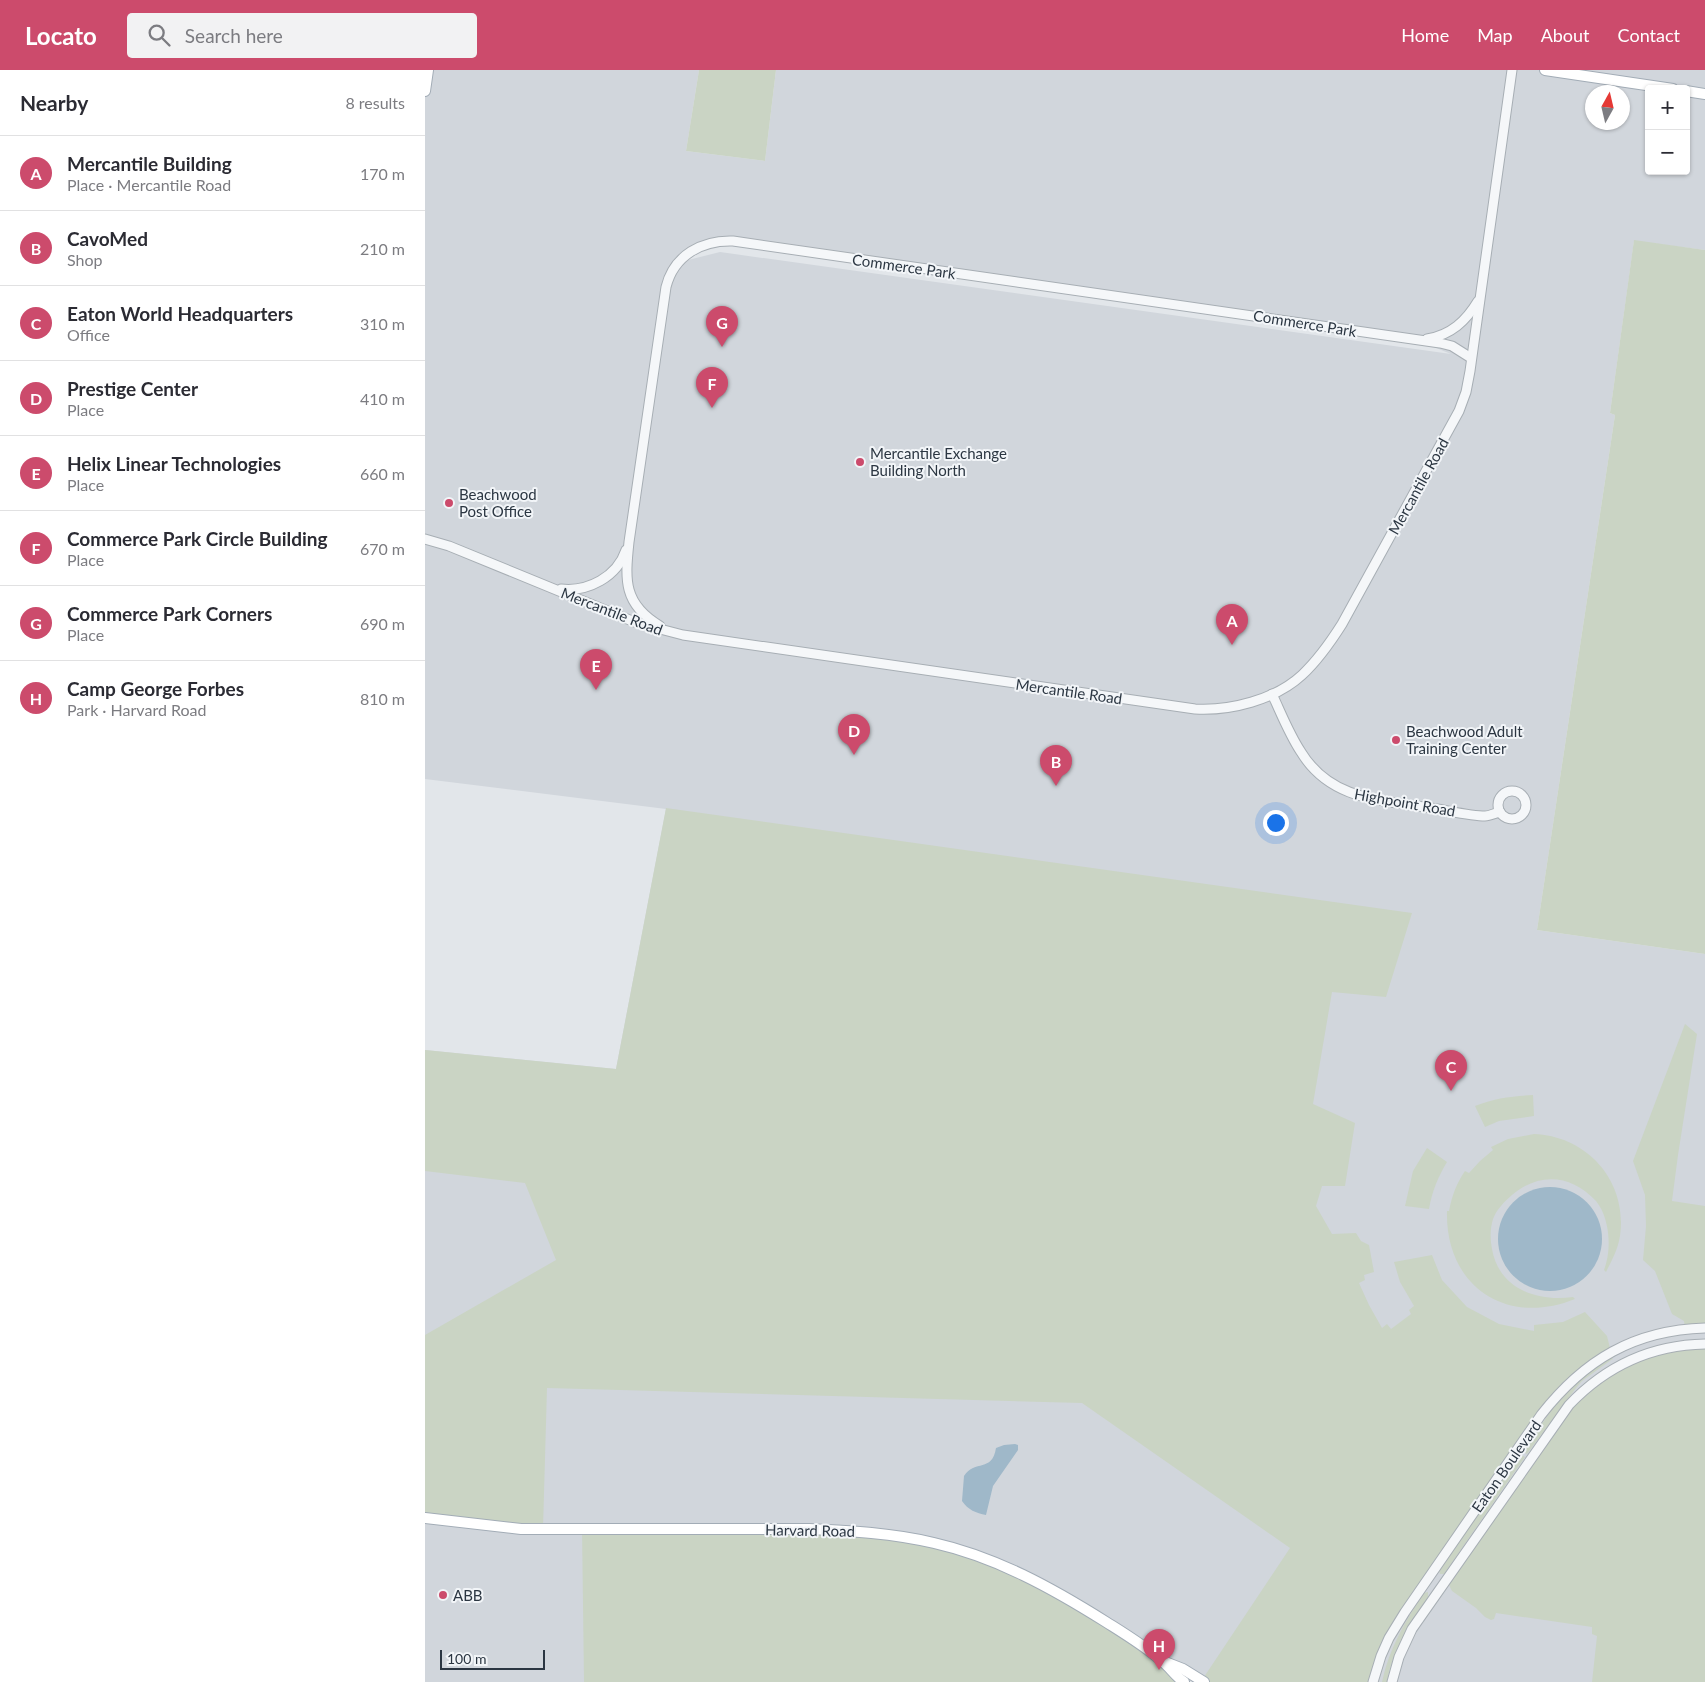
<!DOCTYPE html>
<meta charset="utf-8">
<style>
body{margin:0;font-family:Lato,sans-serif;background:#f2f2f3;color:#2b2b33}
.controls{position:absolute;right:15px;top:15px;display:grid;overflow:hidden;border-radius:5px;box-shadow:0 1px 4px #0004}
.controls button{width:45px;height:45px;display:grid;place-items:center;padding:0;border:0;border-bottom:1px solid #e1e1e2;background:#fff;color:#2b2b33;font:25px sans-serif}
.compass{position:absolute;left:1160px;top:15px;width:45px;height:45px;border-radius:50%;background:#fff;box-shadow:0 1px 4px #0004;rotate:8deg}
.scale{position:absolute;left:15px;bottom:12px;width:105px;box-sizing:border-box;padding-left:5px;border:2px solid #2b3642;border-top:0;font-size:14px;line-height:18px;white-space:nowrap;color:#2b3642;-webkit-text-stroke:4px #f2f5f8;paint-order:stroke}
.you{position:absolute;left:850px;top:752px;width:18px;height:18px;margin:-12px;border:4px solid #fff;border-radius:50%;background:#1a73e8;box-shadow:0 0 0 8px #1a73e833}
.badge{display:grid;place-items:center;width:32px;height:32px;border-radius:50%;background:#cc4b6c;color:#fff;font-size:16px;font-weight:700}
.pin{position:absolute;translate:-50% -41px;filter:drop-shadow(0 1px 2px #0008)}
.pin::after{content:'';position:absolute;top:26px;width:18px;height:15px;background:inherit;clip-path:polygon(0 0,100% 0,50% 100%)}
.list{margin:0;padding:0;list-style:none}
h2{display:flex;justify-content:space-between;align-items:center;height:65px;margin:0;padding:0 20px;font-size:21px}
h2 small{font-size:16px;font-weight:400;color:#7c7c81}
.list li{display:grid;grid-template-columns:32px 1fr auto;gap:15px;align-items:center;box-sizing:border-box;height:75px;padding:0 20px;border-top:1px solid #e1e1e2}
.list b{display:block;font-size:19px;white-space:nowrap}
.list p{margin:0;font-size:16px;white-space:nowrap;color:#7c7c81}
.list em{font-size:16px;font-style:normal;color:#7c7c81}
.icon{flex:none;width:28px;height:28px;fill:none;stroke:currentColor;stroke-width:2;stroke-linecap:round;stroke-linejoin:round}
.map{position:relative;flex:none;width:1280px;height:1612px;overflow:hidden}
header{display:flex;align-items:center;gap:30px;box-sizing:border-box;height:70px;padding:0 25px;background:#cc4b6c;color:#fff}
header strong{font-size:24px}
nav{display:flex;gap:28px;margin-inline-start:auto;font-size:18px}
.search{width:350px;height:45px;background:#f2f2f3;display:flex;align-items:center;gap:12px;box-sizing:border-box;padding:0 18px;border-radius:5px;color:#7c7c81;font-size:19px}
main{display:flex}
aside{flex:1;background:#fff}
.map>svg:first-child{display:block}
.built{fill:#d1d6dc;fill-rule:evenodd}
.green{fill:#cad4c4}
.water{fill:#9fb8c9}
.lines{fill:none;stroke-linecap:round;stroke-linejoin:round}
.minor-casing{stroke:#a7aeb4;stroke-width:11}
.major-casing{stroke:#a2acb6;stroke-width:12}
.minor{stroke:#f5f7f9;stroke-width:9}
.major{stroke:#fff;stroke-width:10}
.poi-dot{fill:#cc4b6c;stroke:#f2f5f8;stroke-width:2}
.labels{text-anchor:middle;dominant-baseline:central;stroke-width:4;stroke-linejoin:round;paint-order:stroke}
.street-label{font-size:15px;fill:#2b3642;stroke:#f2f5f8}
.poi-label{font-size:15px;fill:#2b3642;stroke:#f2f5f8;text-anchor:start}
</style>
<header>
<strong>Locato</strong>
<div class="search"><svg class="icon" aria-label="search" viewBox="0 0 24 24"><circle cx="10" cy="10" r="6"/><path d="M15 15l6 6"/></svg>Search here</div>
<nav><a>Home</a><a>Map</a><a>About</a><a>Contact</a></nav>
</header>
<main>
<aside>
<h2>Nearby<small>8 results</small></h2>
<ul class="list">
<li><span class="badge">A</span><div><b>Mercantile Building</b><p>Place · Mercantile Road</p></div><em>170 m</em></li>
<li><span class="badge">B</span><div><b>CavoMed</b><p>Shop</p></div><em>210 m</em></li>
<li><span class="badge">C</span><div><b>Eaton World Headquarters</b><p>Office</p></div><em>310 m</em></li>
<li><span class="badge">D</span><div><b>Prestige Center</b><p>Place</p></div><em>410 m</em></li>
<li><span class="badge">E</span><div><b>Helix Linear Technologies</b><p>Place</p></div><em>660 m</em></li>
<li><span class="badge">F</span><div><b>Commerce Park Circle Building</b><p>Place</p></div><em>670 m</em></li>
<li><span class="badge">G</span><div><b>Commerce Park Corners</b><p>Place</p></div><em>690 m</em></li>
<li><span class="badge">H</span><div><b>Camp George Forbes</b><p>Park · Harvard Road</p></div><em>810 m</em></li>
</ul>
</aside>
<div class="map">
<svg width="1280" height="1612" viewBox="0 0 1280 1612">
<rect width="100%" height="100%" fill="#e2e6ea"/>
<path class="built" d="M3,0H274L261,81L340,91L351,0H1280V180L1209,171L1185,343L1190,345L1112,860L1280,884V1612H779L758,1599L617,1612H0V980L191,999L241,739L0,709V16ZM1224,19H1261V101H1224ZM1168,22H1198V52H1168ZM308,171L994,271L1026,284L295,182L255,192L272,177Z"/>
<g class="green">
<path d="M274,0H351L340,91L261,81Z"/>
<path d="M1209,170L1280,180V884L1112,860L1190,345L1185,343Z"/>
<path d="M241,738L987,843L961,927L907,922L888,1034L930,1053L920,1116H897L891,1136L907,1164L931,1163L936,1171L944,1175L949,1202L939,1205L940,1210L934,1213L944,1235L957,1258L962,1254L966,1259L986,1244L984,1240L989,1236L975,1212L969,1192L1007,1185L1017,1210L1042,1237L1074,1254L1109,1261V1255L1138,1252L1160,1242L1182,1266L1186,1282L1134,1323L980,1542L948,1612H779L777,1610L865,1478L657,1333L122,1318L118,1459L0,1448V1265L131,1190L100,1113L0,1101V980L191,999Z"/>
<path d="M1260,954L1272,964L1253,1085L1247,1131L1280,1136V1258L1260,1259L1259,1251L1247,1244L1230,1201L1218,1190L1221,1156L1220,1125L1208,1091Z"/>
<path d="M1108,1025L1109,1046L1074,1051L1060,1057L1050,1036C1069,1028 1088,1026 1108,1025Z"/>
<path d="M1109,1064C1162,1066 1203,1111 1195,1166C1193,1179 1187,1190 1181,1202L1179,1200C1187,1180 1185,1148 1171,1131C1146,1104 1114,1102 1087,1125C1080,1131 1071,1140 1068,1149C1065,1159 1065,1169 1067,1179C1074,1219 1112,1232 1148,1227L1150,1229C1081,1257 1020,1216 1022,1141H1024C1027,1126 1031,1114 1040,1101L1044,1103L1055,1091L1068,1080L1066,1077L1083,1069Z"/>
<path d="M1002,1078L1022,1092C1013,1107 1007,1121 1004,1139L980,1136L988,1101Z"/>
<path d="M1280,1274V1612H1167L1172,1566L1167,1564V1557L1071,1543L1069,1549L1066,1550L1060,1547L1051,1538L1027,1521L1024,1515L1144,1335L1207,1288Z"/>
<path d="M1186,1287L1188,1289L1186,1290L1157,1311L1151,1318L1102,1384L1097,1381L1134,1330L1164,1300Z"/>
<path d="M1095,1384L1100,1387L1019,1504H1015L1014,1500Z"/>
<path d="M157,1459L432,1461L560,1488L647,1530L759,1612H159Z"/>
<path d="M1003,1522V1527C986,1552 967,1581 962,1612H957C964,1579 980,1551 999,1523Z"/>
</g>
<g class="water">
<circle cx="1125" cy="1169" r="52"/>
<path d="M590,1374L593,1375V1380L568,1416L561,1445C551,1443 543,1440 537,1431L539,1406C550,1389 567,1403 571,1378L579,1375Z"/>
</g>
<g class="lines">
<g class="minor-casing">
<g id="minor">
<path d="M1002,269C1026,265 1041,251 1053,231"/>
<path d="M0,469L24,476L212,553L258,565L770,639C805,641 850,630 877,605C893,590 905,573 917,554L1034,341L1041,322L1045,301L1087,0"/>
<path d="M136,519C163,522 192,507 201,480"/>
<path d="M235,556C198,534 200,510 204,472L241,217C249,185 277,170 308,171L1015,273L1027,276L1046,288"/>
<path d="M847,624C856,643 864,664 876,682C904,728 951,730 999,737C1017,739 1044,746 1060,746C1065,746 1070,743 1075,742"/>
<circle cx="1087" cy="735" r="14"/>
<path d="M948,1612L956,1586L964,1568L980,1542L1116,1345C1159,1290 1209,1260 1280,1258"/>
<path d="M967,1612L974,1587L987,1559L1144,1335C1181,1296 1226,1275 1280,1274"/>
</g>
</g>
<g class="major-casing">
<g id="major">
<path d="M1120,0L1248,19"/>
<path d="M0,21L3,0"/>
<path d="M1261,21L1280,24"/>
<path d="M0,1448L96,1459H384C426,1461 467,1463 509,1473C571,1487 627,1518 681,1552C700,1564 720,1576 737,1591C745,1597 750,1606 759,1612"/>
<path d="M740,1592L758,1599L779,1612"/>
</g>
</g>
<use href="#minor" class="minor"/>
<use href="#major" class="major"/>
</g>
<g class="poi-dot">
<circle cx="435" cy="392" r="5"/>
<circle cx="24" cy="433" r="5"/>
<circle cx="971" cy="670" r="5"/>
<circle cx="18" cy="1525" r="5"/>
</g>
<g class="labels">
<g class="street-label">
<text transform="translate(479 196) rotate(8)">Commerce Park</text>
<text transform="translate(880 253) rotate(9)">Commerce Park</text>
<text transform="translate(993 416) rotate(-61)">Mercantile Road</text>
<text transform="translate(187 541) rotate(21)">Mercantile Road</text>
<text transform="translate(644 621) rotate(8)">Mercantile Road</text>
<text transform="translate(980 732) rotate(10)">Highpoint Road</text>
<text transform="translate(1081 1396) rotate(-55)">Eaton Boulevard</text>
<text transform="translate(385 1460) rotate(1)">Harvard Road</text>
</g>
<g class="poi-label">
<text x="445" y="383">Mercantile Exchange<tspan x="445" dy="17">Building North</tspan></text>
<text x="34" y="424">Beachwood<tspan x="34" dy="17">Post Office</tspan></text>
<text x="981" y="661">Beachwood Adult<tspan x="981" dy="17">Training Center</tspan></text>
<text x="28" y="1525">ABB</text>
</g>
</g>
</svg>
<div class="controls">
<button>+</button>
<button>−</button>
</div>
<svg class="compass" viewBox="-18 -18 36 36"><path d="M0-13l5 13h-10z" fill="#e53935"/><path d="M0 13l5-13h-10z" fill="#7c7c81"/></svg>
<div class="scale">100 m</div>
<div class="you"></div>
<div class="pin badge" style="left:807px;top:575px">A</div>
<div class="pin badge" style="left:631px;top:716px">B</div>
<div class="pin badge" style="left:1026px;top:1021px">C</div>
<div class="pin badge" style="left:429px;top:685px">D</div>
<div class="pin badge" style="left:171px;top:620px">E</div>
<div class="pin badge" style="left:287px;top:338px">F</div>
<div class="pin badge" style="left:297px;top:277px">G</div>
<div class="pin badge" style="left:734px;top:1600px">H</div>
</div>
</main>
